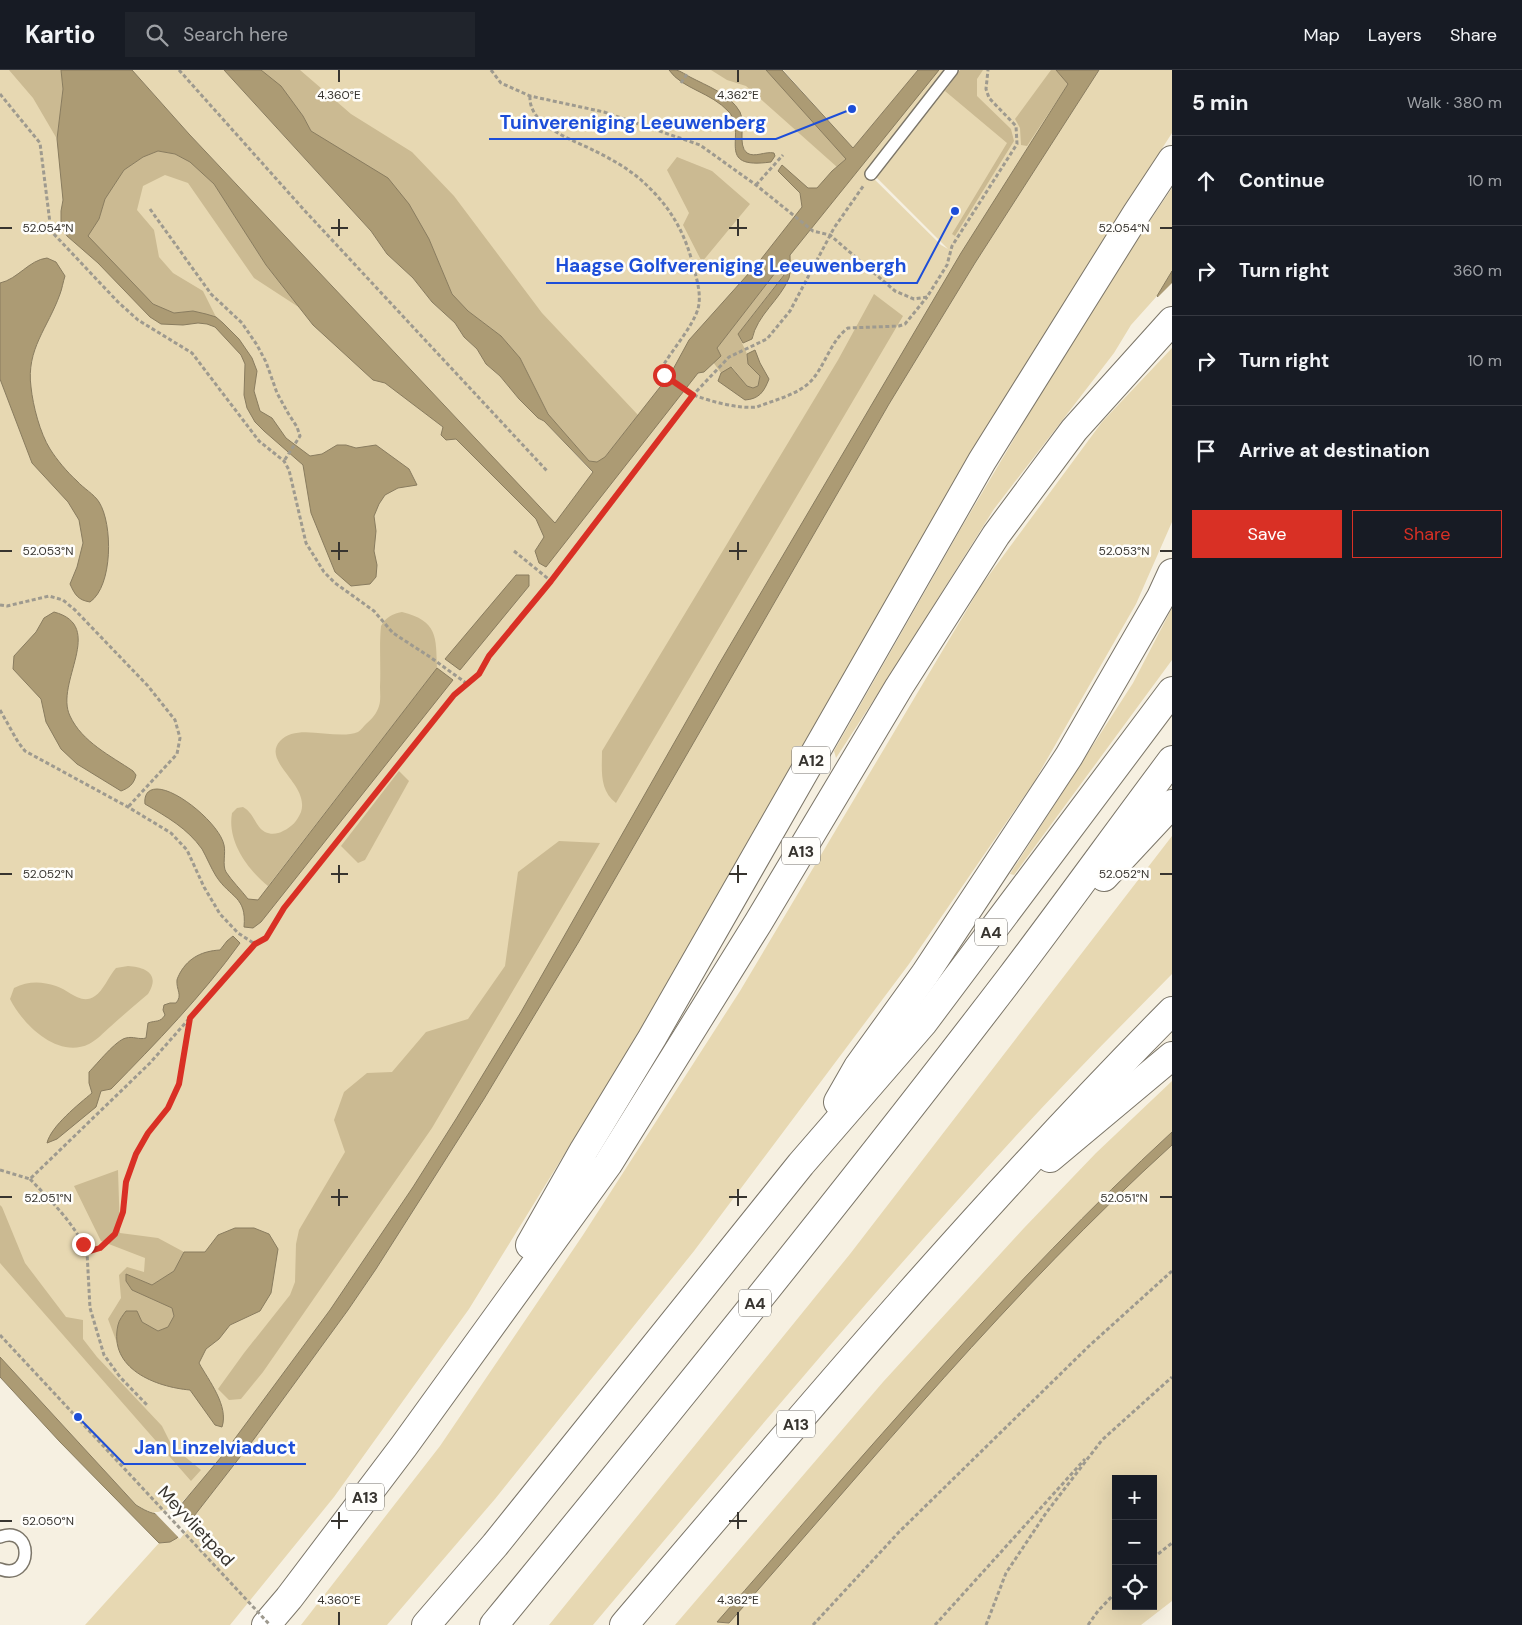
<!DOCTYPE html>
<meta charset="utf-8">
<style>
body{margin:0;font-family:"DM Sans",sans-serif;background:#20242c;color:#f1f3f6}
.controls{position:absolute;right:15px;bottom:15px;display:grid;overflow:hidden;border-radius:0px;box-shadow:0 5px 20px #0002}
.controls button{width:45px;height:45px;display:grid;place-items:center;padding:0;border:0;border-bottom:1px solid #363941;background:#171b24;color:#f1f3f6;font:25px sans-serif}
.stop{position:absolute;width:15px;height:15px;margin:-11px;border:4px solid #d93025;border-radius:50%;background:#fff}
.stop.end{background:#d93025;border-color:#fff;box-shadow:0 1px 5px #0008}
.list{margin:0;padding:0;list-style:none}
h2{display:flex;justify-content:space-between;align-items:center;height:65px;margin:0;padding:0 20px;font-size:21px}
h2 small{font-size:16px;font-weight:400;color:#9ea1a6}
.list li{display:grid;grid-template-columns:32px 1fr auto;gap:15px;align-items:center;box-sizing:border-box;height:90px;padding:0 20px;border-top:1px solid #363941}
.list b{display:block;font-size:19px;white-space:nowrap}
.list em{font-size:16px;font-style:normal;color:#9ea1a6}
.actions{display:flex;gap:10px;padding:15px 20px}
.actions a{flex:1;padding:11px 0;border:1px solid #d93025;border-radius:0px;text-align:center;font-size:18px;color:#d93025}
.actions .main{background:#d93025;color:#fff}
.icon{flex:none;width:28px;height:28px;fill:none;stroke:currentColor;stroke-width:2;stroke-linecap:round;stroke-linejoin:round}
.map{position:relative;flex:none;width:1172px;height:1555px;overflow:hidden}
header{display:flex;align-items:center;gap:30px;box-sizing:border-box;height:70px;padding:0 25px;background:#171b24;border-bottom:1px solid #363941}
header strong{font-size:24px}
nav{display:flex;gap:28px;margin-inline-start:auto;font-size:18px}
.search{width:350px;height:45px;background:#20242c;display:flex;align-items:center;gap:12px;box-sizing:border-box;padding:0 18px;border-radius:0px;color:#9ea1a6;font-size:19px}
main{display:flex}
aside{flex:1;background:#171b24}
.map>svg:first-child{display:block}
.green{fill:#e7d8b2;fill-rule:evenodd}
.forest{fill:#cbba92}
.water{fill:#ac9b74;stroke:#897c5f}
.pier{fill:#f6f0e1}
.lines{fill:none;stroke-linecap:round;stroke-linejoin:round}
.lane-casing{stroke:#7b7568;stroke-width:14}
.highway-casing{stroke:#7b7568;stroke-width:30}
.path{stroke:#9e9a8f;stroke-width:3;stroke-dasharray:4 2.5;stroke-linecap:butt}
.lane{stroke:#fff;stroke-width:11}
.highway{stroke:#fff;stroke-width:28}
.path-bridge{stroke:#9e9a8f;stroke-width:3;stroke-dasharray:4 2.5;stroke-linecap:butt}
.route{stroke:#d93025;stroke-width:6}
.ticks{fill:none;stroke:#37342f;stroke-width:2}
.labels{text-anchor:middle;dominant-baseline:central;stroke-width:5;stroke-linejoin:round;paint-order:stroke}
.shield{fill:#fffefb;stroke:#73716c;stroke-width:1}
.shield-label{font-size:16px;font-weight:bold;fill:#37342f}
.street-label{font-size:18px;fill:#37342f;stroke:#fffefb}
.ticks-label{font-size:12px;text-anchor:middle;fill:#37342f;stroke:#fffefb;stroke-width:5;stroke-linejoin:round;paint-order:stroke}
.leader{fill:none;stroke:#1d4ed8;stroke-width:2}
.callout-dot{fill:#1d4ed8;stroke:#fffefb;stroke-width:2}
.callout-label{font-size:19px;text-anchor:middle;font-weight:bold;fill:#1d4ed8;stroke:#fffefb;stroke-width:5;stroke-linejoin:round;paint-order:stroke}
</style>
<header>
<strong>Kartio</strong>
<div class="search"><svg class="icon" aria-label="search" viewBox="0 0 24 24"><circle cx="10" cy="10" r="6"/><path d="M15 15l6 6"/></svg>Search here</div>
<nav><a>Map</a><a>Layers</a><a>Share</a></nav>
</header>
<main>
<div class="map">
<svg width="1172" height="1555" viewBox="0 0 1172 1555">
<rect width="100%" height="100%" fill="#f6f0e1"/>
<g class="green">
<path d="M0,0H127L558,463L600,408L231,0H774L856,91L929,0H1092L965,195L709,631L355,1219L201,1426L194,1419C174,1442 165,1453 136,1435L0,1287ZM868,99L948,179L941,175L866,101Z"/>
<path d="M132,0H224L371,161L387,184L413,208L432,232L455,253L464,267L477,279L486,294L500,306L519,329L538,348L544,351L593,403L555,454L189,64Z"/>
<path d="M783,0H918L853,78Z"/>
<path d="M1099,0H1172V63L1134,122L1016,310L880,542L750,774L618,997L469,1239L334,1427L230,1555H85L159,1473H164L177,1468L254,1369L348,1240L376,1199L484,1029L578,873L889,334L975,193Z"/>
<path d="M1172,118V201L1157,226L1131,255L1114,283L994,439L890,605L836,688L834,681L960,460L1097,229Z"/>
<path d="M1172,278V452L1136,534L1034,712L909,894L694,1181L495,1429L387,1555H301L440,1376L583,1165L740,921L981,516L1102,352Z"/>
<path d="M1172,538V590L1014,805L1010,804L1133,613Z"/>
<path d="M1172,766V904C1119,958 1065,1012 1014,1068C869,1226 731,1391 593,1555H549L850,1184Z"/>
<path d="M1172,1011V1062C1008,1213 865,1385 718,1552L729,1553C873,1390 1011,1221 1172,1075V1531L1141,1555H675L883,1312L1024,1158L1096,1083ZM1116,1409H1153V1536H1116Z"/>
</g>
<g class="forest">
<path d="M9,0H61L63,19L57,69L33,28Z"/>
<path d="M261,0H300L351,44L412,82L454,126L542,243L638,345L605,387L597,392L589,391L548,344L520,288L501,266L468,241L452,224L429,169L328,72L311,61L303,46L282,18Z"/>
<path d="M711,0H766L846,89L837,97L746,16L727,10Z"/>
<path d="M960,0H983L977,9V26L1011,59L1014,71L955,166L952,164L1007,73L945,21Z"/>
<path d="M1051,0H1056L1068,14L1027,76L1021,75L1020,58L1015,49Z"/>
<path d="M158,81L175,84L190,92L214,114L266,195L300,238L254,208L188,113L165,105L143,116L137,140L154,160L159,187L173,203L203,221L216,247L193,241L174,243L153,234L87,166L99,149L105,129L124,100L143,87Z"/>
<path d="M677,87L712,101L750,134L702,192L683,155L689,143L667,100Z"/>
<path d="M782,194L784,204L738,264L747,284L748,294L760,306L758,316L753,318L747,316L732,297L721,303L713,292L721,286L717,278Z"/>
<path d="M874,224L903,246L616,733C599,720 602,700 602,681L838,290Z"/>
<path d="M402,542C438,551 436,567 437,598L268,816C247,799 227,771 232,743L237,738L243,737C254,743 255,756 265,762C271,765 278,764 283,761C292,757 297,751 301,742C310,714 261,692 280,671C297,652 336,671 358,662C361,660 364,656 366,654C372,649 377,643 379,636C381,630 380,623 380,617C381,597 379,576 381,556C386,547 392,544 402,542Z"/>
<path d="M399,701L409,711L365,790L358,793L341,776Z"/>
<path d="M559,771L600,773L432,1058L263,1302L241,1329L229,1330L218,1319L244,1283L290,1225L295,1212L296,1174L299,1160L345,1082L334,1050L344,1022L367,1003L392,1002L426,962L468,949L505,896L518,802Z"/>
<path d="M128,896C145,897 161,904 148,924C135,935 122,946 110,957C104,962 97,970 89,974C58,989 23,955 10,929L14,918C28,911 41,911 56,916C69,920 81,936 95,926C103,921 109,906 116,898Z"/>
<path d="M118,1100L120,1163L158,1168L184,1182L174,1201L152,1215L126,1204L132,1220L173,1238L174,1246L168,1257L158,1261L142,1252L118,1254L117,1273L108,1249L121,1228L119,1205L127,1197L144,1202L145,1188L101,1171L74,1116Z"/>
<path d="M0,1135L2,1137L25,1193L66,1247L83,1250V1269L97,1287L162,1356L172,1376L201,1400L191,1411L0,1193Z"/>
</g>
<g class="water">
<path d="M61,0H132L189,64L555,453L593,402L544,351L538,348L519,329L500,306L486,294L477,279L464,267L455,253L432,232L413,208L387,184L371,161L224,0H261L281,16L303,46L311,61L388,108L409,134L429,169L452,224L468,241L501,266L520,288L548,344L589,391L597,392L605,387L671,303L689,270L758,193L802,137L800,123L778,101L782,95L808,118H817L832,101L846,89L766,0H782L853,78L918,0H939L790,185C790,192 791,202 789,208C780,230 757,245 752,269L743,273L738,264L784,205L782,194L717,278L721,286L704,302L698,303L546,497L539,493L535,481L544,467L536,449L456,369L446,370L441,365L443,357L385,313L373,310L313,255L266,195L214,114L190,92L175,84L158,81L143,87L124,100L105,129L99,149L88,166L153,234L174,243L193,241L206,244L216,247L223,253L239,269L252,288L257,301L254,321L260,341L272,348L286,368L310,386L322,384L337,375H346L356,378L376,375L409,399L417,415L398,418L385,425L379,434L374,446L376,461L374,481L377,495L376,507L370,514L351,516L335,502L311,443L303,395L264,361L255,352L247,338L244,325L245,294L241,285L215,257L207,254L198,253L183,255L161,254L150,247L98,193L67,166L61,156V141L63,130L57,69L63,19Z"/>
<path d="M669,0C671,0 674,0 676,0C681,1 686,5 690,7C707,16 730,24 740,42C746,54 737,75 747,83C755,88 765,81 774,83L775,86L771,92C713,100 748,64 729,42C711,22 682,19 669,0Z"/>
<path d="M1056,0H1099L975,193L889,334L578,873L484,1029L376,1199L348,1240L254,1369L177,1468L170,1472L159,1473L60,1372L0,1307V1287L136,1435C152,1445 164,1449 180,1436L222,1386L330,1240L413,1117L456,1049L521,942L719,594L961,183L1068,14Z"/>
<path d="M47,188L56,192L65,206C63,212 62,219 60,224C48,258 26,279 31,317C33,336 40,363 50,379C57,390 67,402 77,411C83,418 94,424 99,432C113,454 113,516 90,532C78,530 75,525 70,514L77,497L83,473L79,450L68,432L32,393L0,309V213C18,209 29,190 47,188Z"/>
<path d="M1172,201V240L1157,226Z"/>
<path d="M755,280L760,293L769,309C764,322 759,329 745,330L718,311L721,303L731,297L747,316L753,318L758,316L760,306L748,294L747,284Z"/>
<path d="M516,505H529V516L460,600L445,589Z"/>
<path d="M54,542C107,556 54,613 70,646C82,672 111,686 133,701L136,705C134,714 129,718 121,721L77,694L61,679L46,652L41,629L13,599L14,586L36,562L44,548Z"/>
<path d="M437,598L453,610L261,852L253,858L244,857C247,826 230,828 216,806C211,798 207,788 202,779C187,758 167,747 145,734C144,726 147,719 157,719C178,719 220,755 224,775C226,783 222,795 226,802C232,811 241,820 248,829L258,830Z"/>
<path d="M233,866L240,873C202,926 156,973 111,1019L101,1021L96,1037L57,1069L47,1073C51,1056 79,1034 92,1023L89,1013V1002C97,994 116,970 126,968C133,966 139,970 146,968L148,953C156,950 160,953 165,945L163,940L164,935L170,933H176C183,925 176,920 177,910C177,909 179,905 180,903C189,887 203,881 220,880L227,871Z"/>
<path d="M1172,1062V1075C1011,1221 873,1390 729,1553L717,1552C864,1385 1008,1213 1172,1062Z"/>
<path d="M235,1158H254L269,1164L278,1179L271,1223L260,1241L230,1255L219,1269L206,1279L199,1293C209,1311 229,1336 222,1357L215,1355L190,1320C156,1317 108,1299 118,1255C119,1250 123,1245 126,1241H137L142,1252L158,1261L168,1257L174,1246L172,1238L132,1220L126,1211V1204L152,1215L174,1201L184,1182H205L218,1165Z"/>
</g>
<g class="pier">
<path d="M1172,213V243L1156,229Z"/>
<path d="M175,1437L192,1454L180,1469L154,1442H158Z"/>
</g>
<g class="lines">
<g class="lane-casing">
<g id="lane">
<path d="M871,104L952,0"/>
<path d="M0,1467C34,1454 33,1512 0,1499"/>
</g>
</g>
<g class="highway-casing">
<g id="highway">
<path d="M1104,807L1172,734"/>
<path d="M838,1032L858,997L925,904L1069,686L1161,527L1172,503"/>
<path d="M1050,1088L1172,986"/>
<path d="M530,1175L584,1080L652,968L982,391L1137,143L1172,90"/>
<path d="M266,1555L289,1528L404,1376L608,1094L758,853L899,617L996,465L1074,360L1172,251"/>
<path d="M426,1555L495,1475L801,1094L923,953L1172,621"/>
<path d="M494,1555C669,1342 843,1127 1011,907C1065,836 1118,762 1172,690"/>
<path d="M624,1555C802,1346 979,1136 1172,941"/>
</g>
</g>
<g class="path">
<path d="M179,0L305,141L548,402"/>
<path d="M491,0L501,13L530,26L604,42L700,75L756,115L813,161L830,165L895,221L914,229L927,227L947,195L952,176L1017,74L1016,56L989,28L986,19L988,0"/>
<path d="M681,13L687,4"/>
<path d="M0,24L40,73L51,161L118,232L138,250L192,283L259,371L284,391L289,400L306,473L324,502L335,513L374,541L393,563L430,587L466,613"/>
<path d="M530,26C528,56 574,70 595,81C611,89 627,98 640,109C667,133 682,156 692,191C696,207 702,223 698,239C692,257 674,278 664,294L662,300L665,305C674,311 684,321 694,325C712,332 739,339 757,337C774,330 797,325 810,312C825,297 830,271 848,258L899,256L905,254L927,227"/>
<path d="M756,115L783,85"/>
<path d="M150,139L211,224L242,253L257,275L266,292L277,323L288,343L297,357L300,366L284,391"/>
<path d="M514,481L551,511"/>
<path d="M0,535L7,536L49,526L63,530L75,540L148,616L175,650L180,668L177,684L128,737"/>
<path d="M0,640L18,672L25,681L128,737L171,763L187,780L204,817L220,844L238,863L255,874"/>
<path d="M0,1100L30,1109L150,993L255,874L266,867L284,838L454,625L479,604L489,586L551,511L693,325L729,287L767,269L790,241L834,158L864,115"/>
<path d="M30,1109C52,1132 74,1153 87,1182L90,1238L104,1285L120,1307L148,1336"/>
<path d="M87,1182L100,1178L115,1165L123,1142L126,1112L136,1084L148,1063L167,1038L179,1014L190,948"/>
<path d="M1153,1488L1172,1473"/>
<path d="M813,1555L899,1462L1089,1276L1172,1201"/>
<path d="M935,1555L1085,1389"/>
<path d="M986,1555L1006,1503L1046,1443L1102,1370L1172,1307"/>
<path d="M1088,1555L1098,1541L1116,1522"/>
</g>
<use href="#lane" class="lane"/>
<use href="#highway" class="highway"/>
<path class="path-bridge" d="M0,1265L270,1555"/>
</g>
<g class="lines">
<path class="route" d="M83,1174L87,1182L100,1178L115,1164L123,1142L126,1112L136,1084L148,1063L168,1038L179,1014L190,948L255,874L266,868L284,838L454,625L479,604L489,586L551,511L693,325L664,305"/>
</g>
<path class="ticks" d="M339,0V12M738,0V12M339,149V166M738,149V166M0,158H12M331,158H348M729,158H747M1160,158H1172M339,472V490M738,472V490M0,481H12M331,481H348M729,481H747M1160,481H1172M339,795V813M738,795V813M0,804H12M331,804H348M729,804H747M1160,804H1172M339,1119V1136M738,1119V1136M0,1127H12M331,1127H348M729,1127H747M1160,1127H1172M339,1442V1459M738,1442V1459M0,1451H12M331,1451H348M729,1451H747M339,1542V1555M738,1542V1555"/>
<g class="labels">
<g class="shield">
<rect x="792" y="676.5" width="38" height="27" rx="4"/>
<rect x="782" y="767.5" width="38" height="27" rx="4"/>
<rect x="975" y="848.5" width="32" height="27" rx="4"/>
<rect x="739" y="1219.5" width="32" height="27" rx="4"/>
<rect x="777" y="1340.5" width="38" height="27" rx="4"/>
<rect x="346" y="1413.5" width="38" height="27" rx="4"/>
</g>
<g class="shield-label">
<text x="811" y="690">A12</text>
<text x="801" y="781">A13</text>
<text x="991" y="862">A4</text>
<text x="755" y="1233">A4</text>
<text x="796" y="1354">A13</text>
<text x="365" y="1427">A13</text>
</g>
<g class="street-label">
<text transform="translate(196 1456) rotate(47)">Meyvlietpad</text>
</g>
</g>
<g class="ticks-label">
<text x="339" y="29">4.360°E</text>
<text x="738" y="29">4.362°E</text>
<text x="48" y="162">52.054°N</text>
<text x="1124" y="162">52.054°N</text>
<text x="48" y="485">52.053°N</text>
<text x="1124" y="485">52.053°N</text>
<text x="48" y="808">52.052°N</text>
<text x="1124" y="808">52.052°N</text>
<text x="48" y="1132">52.051°N</text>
<text x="1124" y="1132">52.051°N</text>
<text x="48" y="1455">52.050°N</text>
<text x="339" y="1534">4.360°E</text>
<text x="738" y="1534">4.362°E</text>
</g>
<path class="leader" d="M852 39L776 69H489M955 141L917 213H546M78 1347L124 1394H306"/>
<g class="callout-dot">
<circle cx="852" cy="39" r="5"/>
<circle cx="955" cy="141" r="5"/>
<circle cx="78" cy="1347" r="5"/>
</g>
<g class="callout-label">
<text x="633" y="59">Tuinvereniging Leeuwenberg</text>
<text x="731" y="202">Haagse Golfvereniging Leeuwenbergh</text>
<text x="215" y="1384">Jan Linzelviaduct</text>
</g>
</svg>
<div class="controls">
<button>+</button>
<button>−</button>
<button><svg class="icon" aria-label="locate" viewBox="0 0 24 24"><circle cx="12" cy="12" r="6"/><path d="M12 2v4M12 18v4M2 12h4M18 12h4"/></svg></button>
</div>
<div class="stop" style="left:664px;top:305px"></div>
<div class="stop end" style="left:83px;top:1174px"></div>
</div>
<aside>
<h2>5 min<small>Walk · 380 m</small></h2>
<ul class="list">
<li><svg class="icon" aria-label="ahead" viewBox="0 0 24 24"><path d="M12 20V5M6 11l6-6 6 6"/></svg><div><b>Continue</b></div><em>10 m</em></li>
<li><svg class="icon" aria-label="right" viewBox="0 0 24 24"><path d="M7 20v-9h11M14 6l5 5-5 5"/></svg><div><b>Turn right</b></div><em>360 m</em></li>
<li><svg class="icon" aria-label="right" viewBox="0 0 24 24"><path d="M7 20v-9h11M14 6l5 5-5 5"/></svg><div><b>Turn right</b></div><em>10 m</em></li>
<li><svg class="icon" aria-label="arrive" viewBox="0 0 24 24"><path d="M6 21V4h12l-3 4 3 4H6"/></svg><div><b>Arrive at destination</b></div></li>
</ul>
<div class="actions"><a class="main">Save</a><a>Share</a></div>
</aside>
</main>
